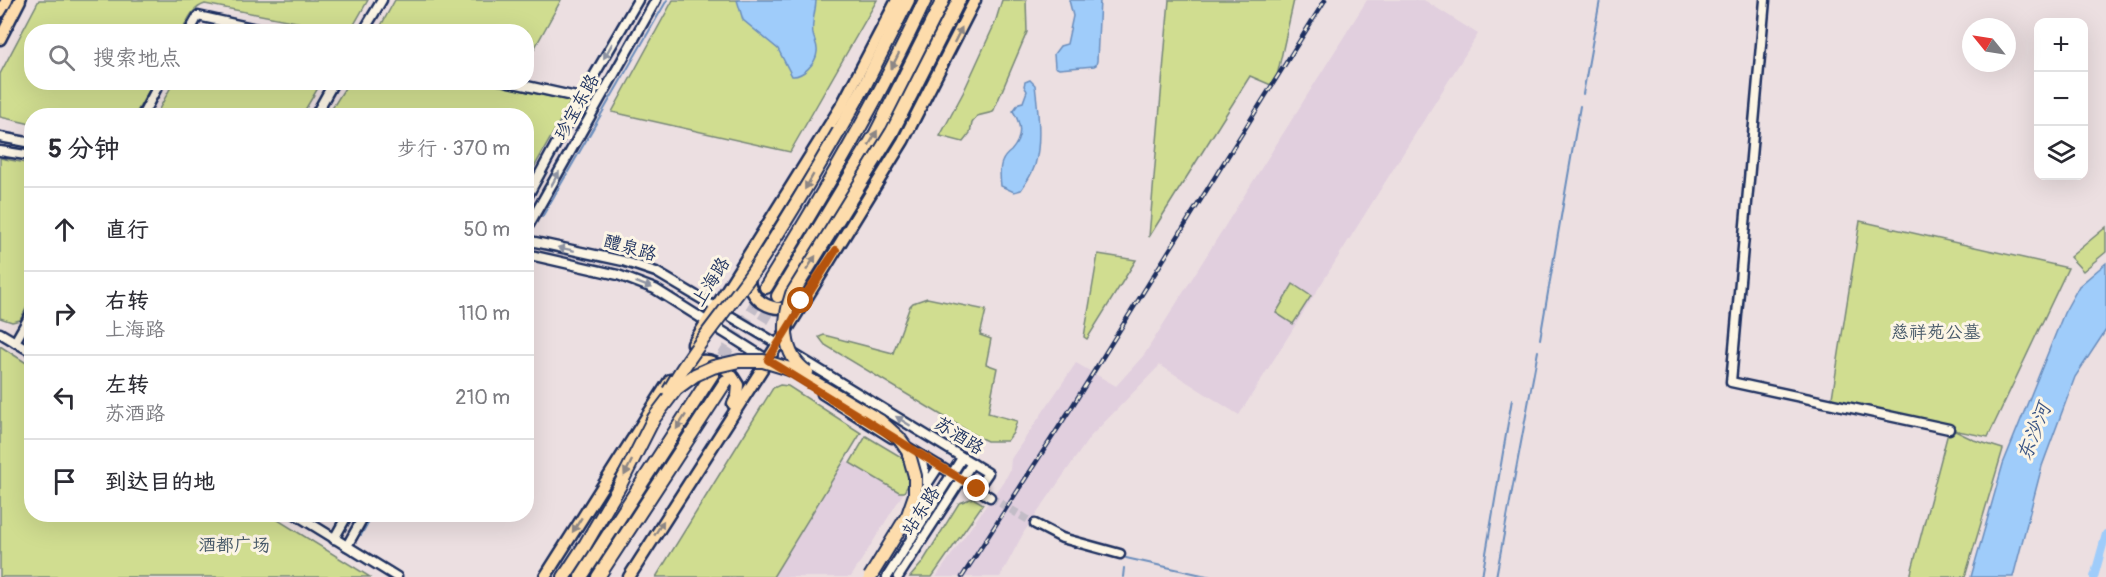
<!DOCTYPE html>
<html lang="zh">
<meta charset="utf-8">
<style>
body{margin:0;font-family:Pangolin,"LXGW WenKai TC",sans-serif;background:#f2f2f3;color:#2b2b33}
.controls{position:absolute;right:18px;top:18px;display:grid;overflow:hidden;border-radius:12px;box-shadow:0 6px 24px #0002}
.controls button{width:54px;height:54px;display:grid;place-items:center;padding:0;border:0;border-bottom:2px solid #e1e1e2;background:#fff;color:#2b2b33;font:30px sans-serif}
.compass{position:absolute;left:1962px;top:18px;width:54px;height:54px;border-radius:50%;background:#fff;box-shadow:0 6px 24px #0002;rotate:300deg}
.stop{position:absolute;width:18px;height:18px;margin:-14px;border:4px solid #b45309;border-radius:50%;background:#fff}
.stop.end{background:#b45309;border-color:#fff;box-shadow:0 2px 6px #0008}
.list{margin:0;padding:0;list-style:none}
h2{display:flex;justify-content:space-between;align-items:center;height:78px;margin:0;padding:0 24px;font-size:26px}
h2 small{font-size:20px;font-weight:400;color:#7c7c81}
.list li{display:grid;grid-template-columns:39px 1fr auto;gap:18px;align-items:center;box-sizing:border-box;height:84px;padding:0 24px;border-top:2px solid #e1e1e2}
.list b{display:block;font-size:22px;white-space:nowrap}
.list p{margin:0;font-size:20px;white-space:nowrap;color:#7c7c81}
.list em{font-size:20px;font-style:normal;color:#7c7c81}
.icon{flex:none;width:33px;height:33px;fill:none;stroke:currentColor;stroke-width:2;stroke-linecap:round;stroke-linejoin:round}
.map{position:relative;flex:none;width:2106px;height:577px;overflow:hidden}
.search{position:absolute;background:#fff;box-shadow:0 6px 24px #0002;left:24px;top:24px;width:510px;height:66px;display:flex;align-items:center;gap:15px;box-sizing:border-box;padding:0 21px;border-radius:24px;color:#7c7c81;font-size:22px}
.panel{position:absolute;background:#fff;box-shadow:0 6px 24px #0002;left:24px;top:108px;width:510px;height:414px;border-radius:24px}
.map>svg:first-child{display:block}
.built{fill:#e1cfde}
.green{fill:#d0dd90;stroke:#768677;stroke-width:1.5}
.water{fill:#9fccfa;stroke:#6a8dbc;stroke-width:1.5}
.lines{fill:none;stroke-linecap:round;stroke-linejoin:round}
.stream{stroke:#6a8dbc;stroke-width:2}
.canal{stroke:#9fccfa;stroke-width:8}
.minor-tunnel{stroke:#c2bcc7;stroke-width:8;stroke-dasharray:8 4;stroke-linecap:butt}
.highway-tunnel{stroke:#c2bcc7;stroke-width:12;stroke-dasharray:12 6;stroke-linecap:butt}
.minor-casing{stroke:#1b2f5e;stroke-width:13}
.major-casing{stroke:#1b2f5e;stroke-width:15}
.highway-casing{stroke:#1b2f5e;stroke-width:16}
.minor{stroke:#fcf5e5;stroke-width:8}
.major{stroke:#fddcac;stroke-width:10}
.highway{stroke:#fddcac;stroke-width:12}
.rail-casing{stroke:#1b2f5e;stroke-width:4.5}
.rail{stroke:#fcf5e5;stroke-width:2;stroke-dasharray:7;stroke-linecap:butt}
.highway-bridge-casing{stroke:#1b2f5e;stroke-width:16;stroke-linecap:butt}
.highway-bridge{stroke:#fddcac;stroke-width:12}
.oneway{fill:#8c8685}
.oneway2{fill:#8c92a2}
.route{stroke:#b45309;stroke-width:8}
.labels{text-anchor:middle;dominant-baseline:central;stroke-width:6;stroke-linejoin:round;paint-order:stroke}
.street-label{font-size:18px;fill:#1b2f5e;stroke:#fcf5e5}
.park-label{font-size:18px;fill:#485a6a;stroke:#fcf5e5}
.water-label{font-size:20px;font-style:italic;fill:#3c5685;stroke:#fcf5e5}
</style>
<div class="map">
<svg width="2106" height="577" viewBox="0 0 2106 577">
<rect width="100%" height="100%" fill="#ecdfe1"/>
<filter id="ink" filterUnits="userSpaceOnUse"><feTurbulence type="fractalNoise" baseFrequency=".0167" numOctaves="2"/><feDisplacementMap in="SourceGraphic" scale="12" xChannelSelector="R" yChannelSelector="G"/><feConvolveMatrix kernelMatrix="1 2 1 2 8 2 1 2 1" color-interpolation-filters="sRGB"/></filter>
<g filter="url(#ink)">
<g class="built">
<path d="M1367,0H1424L1478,34L1239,415L1160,365L1090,437L1024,532L1000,577H936L1007,476L1010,470L1011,459L1076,363L1116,386L1144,355Z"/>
<path d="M845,460L899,492H904L851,577H773Z"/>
</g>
<g class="green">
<path d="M39,0H368L352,28L342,31L205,4C192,8 188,20 182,31L32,32V82L153,83L135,115L32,116L31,124L0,117V74Z"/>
<path d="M395,0H561L527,62L526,32L378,31Z"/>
<path d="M673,0H877L790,152L612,112Z"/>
<path d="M1002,0H1026L1027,32L993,112L977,116L972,123L970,133L963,142L940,136L963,93L995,23Z"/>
<path d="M1169,0H1294L1277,76L1271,85L1250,76L1149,237Z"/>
<path d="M173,83L174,82L321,83L302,115H156Z"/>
<path d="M348,83H486L571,101L527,180L526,116L328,115Z"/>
<path d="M0,158L31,164V299L20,320L12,322L0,318Z"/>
<path d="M1860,221L2068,268L1988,437L1953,430L1974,440L2003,449L1965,577H1910L1949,429L1831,404Z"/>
<path d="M2106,227V252L2083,271L2070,257Z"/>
<path d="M1098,254L1136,260L1087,339L1084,337Z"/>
<path d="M1293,284L1311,296L1293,324L1276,313Z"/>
<path d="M927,298L986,310L980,335L991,339L986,364L997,368L988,413L1017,421L1013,433L1007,441H987L976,436L825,345L819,337L824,335L893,353L910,306L913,303Z"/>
<path d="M0,346L31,366L32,514L270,515L370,577H0Z"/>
<path d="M780,385L788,386L861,433L773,577H656L773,388Z"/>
<path d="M866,436L918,467L904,492H899L850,463Z"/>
<path d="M973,498L983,504L932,577H910L922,563L959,503Z"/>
</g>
<g class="water">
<path d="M737,0H816C816,10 811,23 813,34C814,40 818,45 817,52C816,64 802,77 792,76L778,49L743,20Z"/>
<path d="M1069,0H1100L1097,61L1096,65L1094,66L1059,69L1055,67L1054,54L1060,46L1067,44L1073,16Z"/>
<path d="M1030,80L1035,85C1038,110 1042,141 1035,165C1032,174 1026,183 1021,190L1014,192L1001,186C1000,178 999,169 1002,162C1004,157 1007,154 1011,151C1023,138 1022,125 1013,111L1019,103L1023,102L1027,91L1024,86L1025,82Z"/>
<path d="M2106,263V330L2075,377L2042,466L2013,577H1971L2003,464L2064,313L2079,286Z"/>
</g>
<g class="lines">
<g class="stream">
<path d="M1583,94L1600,0"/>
<path d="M542,217L667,0"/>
<path d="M1540,339L1580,106"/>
<path d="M361,535L373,514"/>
<path d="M1126,558L1211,577"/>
<path d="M1123,577L1124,568"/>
<path d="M1482,577L1512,399"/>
<path d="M1496,577L1538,351"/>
</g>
<path class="canal" d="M2094,577L2106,534"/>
<path class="minor-tunnel" d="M990,497L1035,524"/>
<g class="highway-tunnel">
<path d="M735,367L778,296"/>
<path d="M713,373L766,287"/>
</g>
<g class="minor-casing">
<g id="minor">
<path d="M1765,0L1731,382L1949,429"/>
<path d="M189,32L198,16L270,32"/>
<path d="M363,32L382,0"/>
<path d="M509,82L581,98"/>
<path d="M142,116L160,82"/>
<path d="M315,116L334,82"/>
<path d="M0,137L32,143"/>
<path d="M0,151L32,156"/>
<path d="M526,199L581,98L638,0"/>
<path d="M526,230L656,0"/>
<path d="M526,240L623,261L656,272L781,346"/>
<path d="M526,254L618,275L655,289L768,360"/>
<path d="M0,333L32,352"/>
<path d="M15,342L32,312"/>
<path d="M792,353L988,473L977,489L906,446"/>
<path d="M822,394L892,438"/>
<path d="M920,455L926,478L925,487"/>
<path d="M977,489L990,497"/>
<path d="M916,501L939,466"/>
<path d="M295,514L397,577"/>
<path d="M1035,524L1062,538L1120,554"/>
<path d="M334,539L348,514"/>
<path d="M347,546L365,514"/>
<path d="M887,577L962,458"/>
<path d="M898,577L972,463"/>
</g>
</g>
<g class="major-casing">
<g id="major">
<path d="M0,12L7,0"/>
<path d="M0,39L20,0"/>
<path d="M749,275C748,301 772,314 796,305"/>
<path d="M693,344L842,105L897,0"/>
<path d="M685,370C703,350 728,366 738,385L737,396L733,404"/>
<path d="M545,577L670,380"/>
<path d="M629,577L778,344L903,141L975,0"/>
</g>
</g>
<g class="highway-casing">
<g id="highway">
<path d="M839,131L865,85L908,0"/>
<path d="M892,132L959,0"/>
<path d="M766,287C823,194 879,99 925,0"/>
<path d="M778,296L876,133L943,0"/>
<path d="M564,577L585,545"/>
<path d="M581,577L713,373"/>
<path d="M598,577L726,381"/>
</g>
</g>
<use href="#minor" class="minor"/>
<use href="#major" class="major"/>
<use href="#highway" class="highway"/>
<g class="rail-casing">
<path id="rail" d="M962,577L1073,405L1325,0"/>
</g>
<use href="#rail" class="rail"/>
<g class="highway-bridge-casing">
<g id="highway-bridge">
<path d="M807,372C781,354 783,321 792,294L892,132"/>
<path d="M669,391C693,348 725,312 753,272C784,226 811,179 839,131"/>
<path d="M585,545L619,487L654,418L676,389L695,375L713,367L739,361H763L793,370L880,421L899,438L908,451L915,476V495L908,515L870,577"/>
</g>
</g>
<use href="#highway-bridge" class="highway-bridge"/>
</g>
<defs><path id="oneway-solid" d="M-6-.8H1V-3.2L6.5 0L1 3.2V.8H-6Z" transform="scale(1.5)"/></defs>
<g class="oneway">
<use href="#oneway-solid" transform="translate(958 35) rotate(-63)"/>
<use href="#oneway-solid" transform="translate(895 61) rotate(117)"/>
<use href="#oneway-solid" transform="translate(873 138) rotate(-60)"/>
<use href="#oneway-solid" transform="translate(809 182) rotate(120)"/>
<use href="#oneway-solid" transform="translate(811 263) rotate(-57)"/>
<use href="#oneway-solid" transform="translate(681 422) rotate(123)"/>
<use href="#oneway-solid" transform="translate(628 468) rotate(117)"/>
<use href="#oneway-solid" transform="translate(577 525) rotate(122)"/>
<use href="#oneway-solid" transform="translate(659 528) rotate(-58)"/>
</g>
<g class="oneway2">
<use href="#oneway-solid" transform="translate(608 51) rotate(120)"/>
<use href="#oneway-solid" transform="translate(555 179) rotate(-61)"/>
<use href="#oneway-solid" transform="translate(566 249) rotate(-168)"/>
<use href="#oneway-solid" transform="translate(644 285) rotate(20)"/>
<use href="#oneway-solid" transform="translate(903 421) rotate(-148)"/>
</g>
</g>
<g class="lines" filter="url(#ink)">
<path class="route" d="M801,301L836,250L768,360L977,489"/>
</g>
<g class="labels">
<g class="street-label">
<text transform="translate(577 107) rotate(-61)">珍宝东路</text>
<text transform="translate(630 248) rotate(16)">醴泉路</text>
<text transform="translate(711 282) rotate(-58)">上海路</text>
<text transform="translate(959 436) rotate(32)">苏酒路</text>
<text transform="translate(921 511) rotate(-57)">站东路</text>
</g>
<g class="park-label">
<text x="1936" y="332">慈祥苑公墓</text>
<text x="234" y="545">酒都广场</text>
</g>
<g class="water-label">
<text transform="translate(2034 432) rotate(-69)">东沙河</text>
</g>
</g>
</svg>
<div class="controls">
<button>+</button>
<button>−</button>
<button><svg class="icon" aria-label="layers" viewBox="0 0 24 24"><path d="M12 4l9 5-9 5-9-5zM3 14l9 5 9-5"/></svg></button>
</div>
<svg class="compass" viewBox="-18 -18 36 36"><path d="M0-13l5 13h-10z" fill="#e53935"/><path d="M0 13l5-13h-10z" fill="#7c7c81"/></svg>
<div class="stop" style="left:801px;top:301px"></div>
<div class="stop end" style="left:977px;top:489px"></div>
<div class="search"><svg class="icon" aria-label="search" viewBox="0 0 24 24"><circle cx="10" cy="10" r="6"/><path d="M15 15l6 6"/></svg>搜索地点</div>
<section class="panel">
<h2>5 分钟<small>步行 · 370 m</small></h2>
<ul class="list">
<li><svg class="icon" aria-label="ahead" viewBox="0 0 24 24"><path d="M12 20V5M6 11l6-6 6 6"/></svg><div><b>直行</b></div><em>50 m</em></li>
<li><svg class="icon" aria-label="right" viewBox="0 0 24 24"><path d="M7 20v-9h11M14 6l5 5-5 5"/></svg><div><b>右转</b><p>上海路</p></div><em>110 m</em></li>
<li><svg class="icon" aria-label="left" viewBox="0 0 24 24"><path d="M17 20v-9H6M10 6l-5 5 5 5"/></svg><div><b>左转</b><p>苏酒路</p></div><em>210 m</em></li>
<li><svg class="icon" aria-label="arrive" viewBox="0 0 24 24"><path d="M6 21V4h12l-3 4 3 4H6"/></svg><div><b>到达目的地</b></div></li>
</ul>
</section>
</div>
